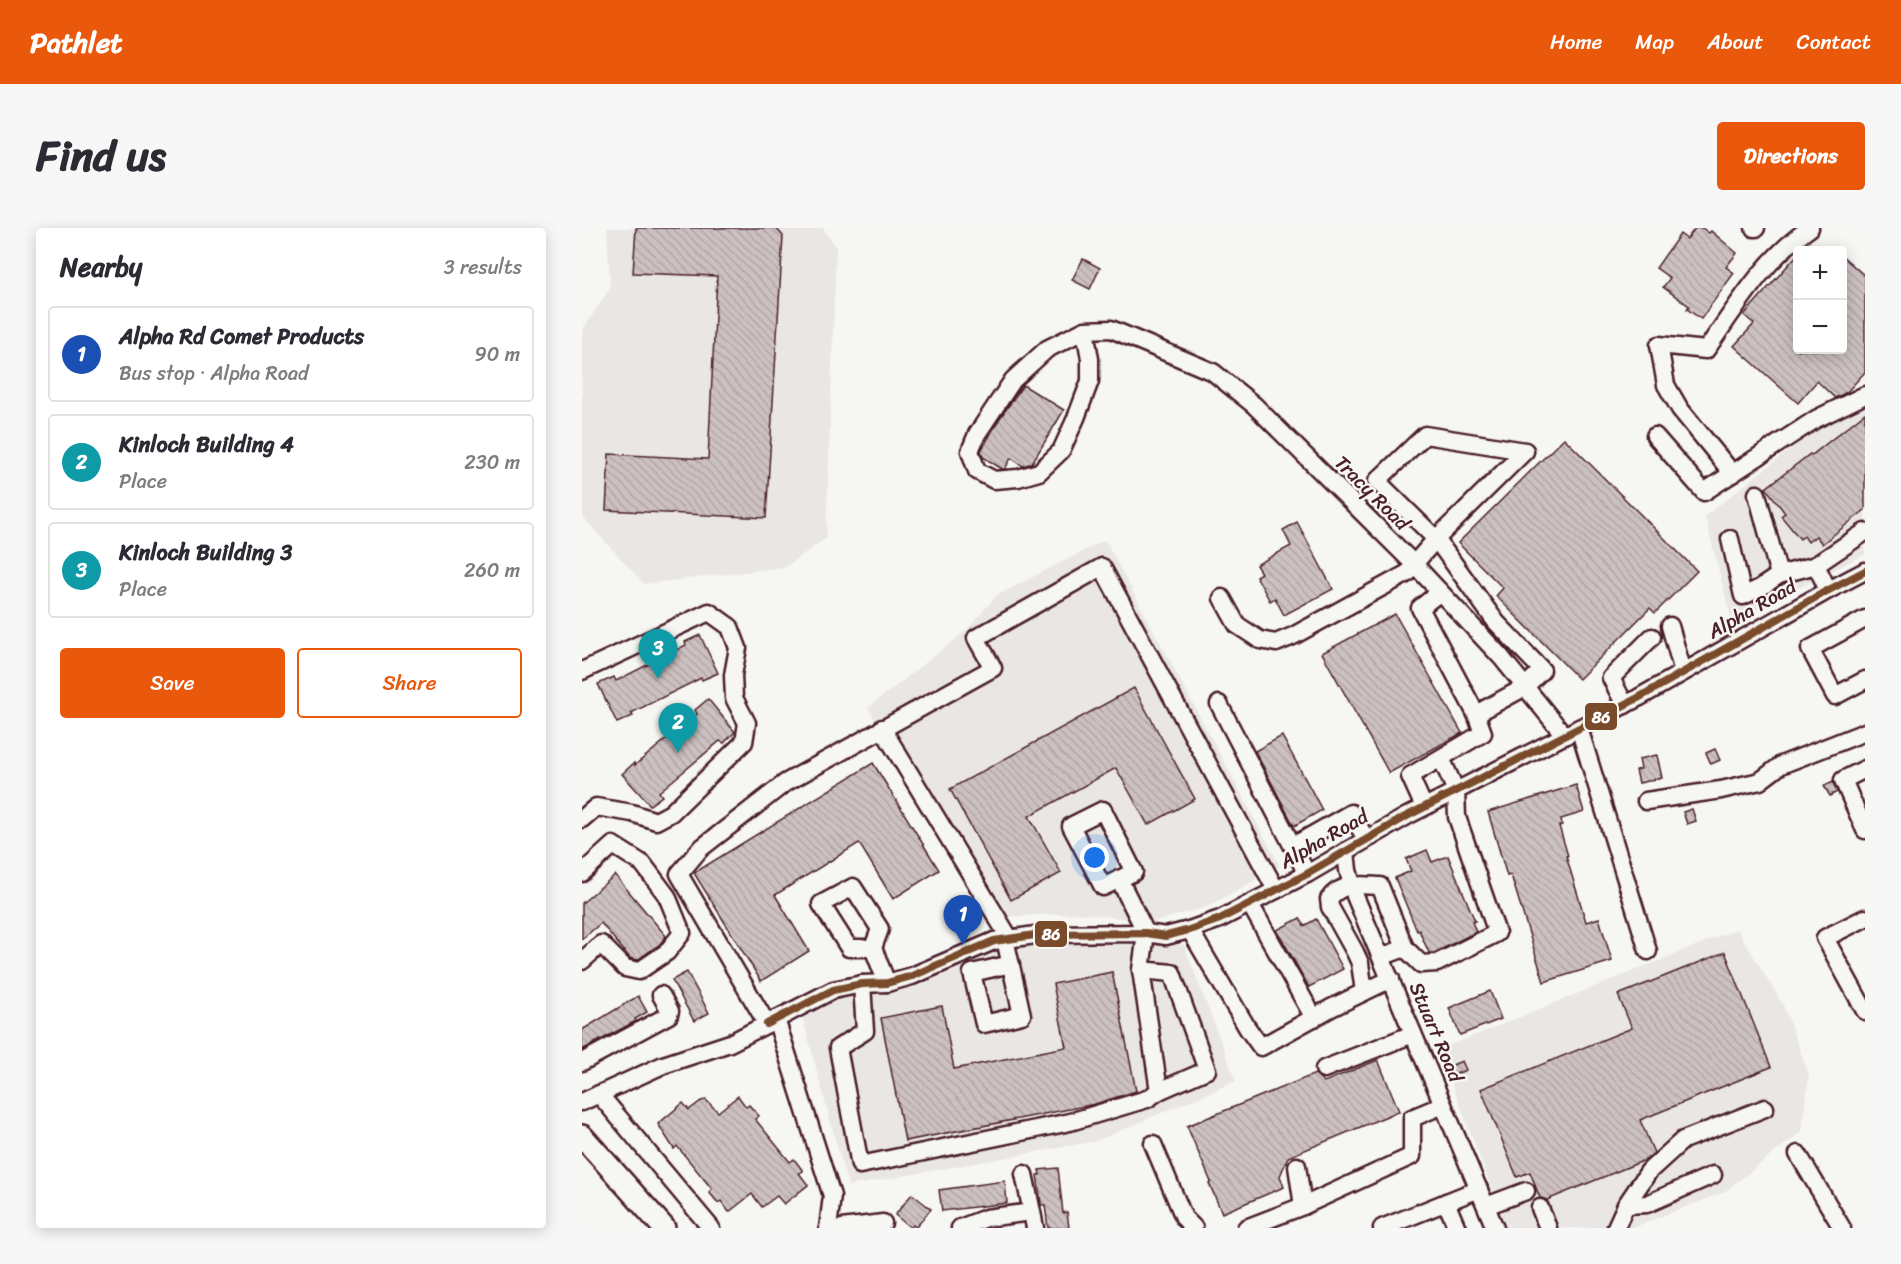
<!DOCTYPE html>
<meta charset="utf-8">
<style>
body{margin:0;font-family:Sriracha,sans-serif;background:#f7f7f7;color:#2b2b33}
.controls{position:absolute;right:18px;top:18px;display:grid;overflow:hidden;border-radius:6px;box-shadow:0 3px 15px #0003}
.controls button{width:54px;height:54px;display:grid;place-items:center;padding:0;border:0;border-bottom:2px solid #e1e1e2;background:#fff;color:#2b2b33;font:30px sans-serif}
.you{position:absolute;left:513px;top:630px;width:21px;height:21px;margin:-15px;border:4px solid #fff;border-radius:50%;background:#1a73e8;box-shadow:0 0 0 9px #1a73e833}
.badge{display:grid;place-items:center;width:39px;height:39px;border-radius:50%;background:#ea580c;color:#fff;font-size:20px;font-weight:700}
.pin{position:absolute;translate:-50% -50px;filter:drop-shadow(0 2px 3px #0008)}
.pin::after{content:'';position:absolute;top:32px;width:21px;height:18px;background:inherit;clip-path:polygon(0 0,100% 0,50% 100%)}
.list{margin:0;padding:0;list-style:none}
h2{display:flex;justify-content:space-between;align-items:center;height:78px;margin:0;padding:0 24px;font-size:26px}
h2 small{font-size:20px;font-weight:400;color:#7c7c81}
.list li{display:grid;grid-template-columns:39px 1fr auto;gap:18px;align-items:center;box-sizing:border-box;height:96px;margin:0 12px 12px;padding:0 12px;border:2px solid #e1e1e2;border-radius:6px}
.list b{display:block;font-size:22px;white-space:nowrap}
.list p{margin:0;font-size:20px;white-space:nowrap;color:#7c7c81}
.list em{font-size:20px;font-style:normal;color:#7c7c81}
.actions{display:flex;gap:12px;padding:18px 24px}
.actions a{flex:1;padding:14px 0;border:2px solid #ea580c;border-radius:6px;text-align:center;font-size:21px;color:#ea580c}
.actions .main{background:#ea580c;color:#fff}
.map{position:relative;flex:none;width:1283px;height:1000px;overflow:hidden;border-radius:6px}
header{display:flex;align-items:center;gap:36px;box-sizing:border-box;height:84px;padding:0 30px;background:#ea580c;color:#fff}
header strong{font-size:28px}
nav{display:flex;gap:33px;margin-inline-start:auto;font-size:21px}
.intro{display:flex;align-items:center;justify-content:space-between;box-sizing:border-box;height:144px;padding:0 36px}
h1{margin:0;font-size:42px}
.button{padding:15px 27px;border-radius:6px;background:#ea580c;color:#fff;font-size:21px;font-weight:700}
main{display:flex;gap:36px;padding:0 36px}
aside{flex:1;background:#fff;border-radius:6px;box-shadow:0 3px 15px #0003}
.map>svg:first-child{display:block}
.built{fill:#e9e6e3}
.building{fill:url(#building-back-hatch);stroke:#4a1f2b;stroke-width:1.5}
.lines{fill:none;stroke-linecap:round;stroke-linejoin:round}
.minor-casing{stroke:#4a1f2b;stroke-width:21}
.major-casing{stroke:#4a1f2b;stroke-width:26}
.minor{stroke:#f6f6f2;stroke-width:16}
.major{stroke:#f6f6f2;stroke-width:21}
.bus-1-casing{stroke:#f6f6f2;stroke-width:12}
.bus-1{stroke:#7a4b2a;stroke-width:8}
.labels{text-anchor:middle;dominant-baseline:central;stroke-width:5;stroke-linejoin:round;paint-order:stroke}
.street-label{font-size:20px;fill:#4a1f2b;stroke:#f6f6f2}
.line-badge{stroke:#f6f6f2;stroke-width:2}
.badge-label{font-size:16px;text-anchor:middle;font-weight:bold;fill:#fff}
</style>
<header>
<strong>Pathlet</strong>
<nav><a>Home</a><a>Map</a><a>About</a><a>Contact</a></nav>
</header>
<div class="intro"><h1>Find us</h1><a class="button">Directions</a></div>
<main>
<aside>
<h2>Nearby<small>3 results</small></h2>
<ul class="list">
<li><span class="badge" style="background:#1a4fb4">1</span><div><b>Alpha Rd Comet Products</b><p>Bus stop · Alpha Road</p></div><em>90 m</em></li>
<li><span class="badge" style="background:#0f9aa8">2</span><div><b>Kinloch Building 4</b><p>Place</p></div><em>230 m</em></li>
<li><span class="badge" style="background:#0f9aa8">3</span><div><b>Kinloch Building 3</b><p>Place</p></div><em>260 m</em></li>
</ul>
<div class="actions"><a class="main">Save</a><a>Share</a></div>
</aside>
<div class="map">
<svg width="1283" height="1000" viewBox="0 0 1283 1000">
<defs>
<pattern id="building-back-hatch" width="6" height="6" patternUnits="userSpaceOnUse" patternTransform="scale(1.5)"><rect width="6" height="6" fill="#ccc1c0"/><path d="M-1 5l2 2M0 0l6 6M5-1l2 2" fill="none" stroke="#b1a5a5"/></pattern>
</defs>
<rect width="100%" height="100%" fill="#f6f6f2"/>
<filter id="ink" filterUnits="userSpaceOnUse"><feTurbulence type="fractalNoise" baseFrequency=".0167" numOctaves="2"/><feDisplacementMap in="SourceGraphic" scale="12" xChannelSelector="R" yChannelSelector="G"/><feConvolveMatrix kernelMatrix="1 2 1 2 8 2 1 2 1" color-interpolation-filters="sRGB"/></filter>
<g filter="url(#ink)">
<g class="built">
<path d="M25,0H241L254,19L244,310L203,339L62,356L0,288V103L28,60Z"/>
<path d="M1283,163V326L1150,394L1123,288Z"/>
<path d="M523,312L698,638L625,679L571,694L497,685L415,689L286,480L385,402L414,368Z"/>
<path d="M1155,701L1201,777L1227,847L1219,904L1142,964L1050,1000H928L923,995L857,822Z"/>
<path d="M446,715L602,717L654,853L514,913L266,958L220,787L260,768L320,759L407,722Z"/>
</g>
<g class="building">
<path d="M54,0H194L201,8L184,290L24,282L27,226L126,231L135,48L51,45Z"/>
<path d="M1113,0H1120L1127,5L1129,3L1155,25L1144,39L1152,45L1119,91L1105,81L1107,78L1081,59L1088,50L1074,40L1098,6L1105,11Z"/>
<path d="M1215,27V122H1260V28L1283,48V144L1265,164L1253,170L1235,153L1216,175L1152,118L1172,96L1162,87Z"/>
<path d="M501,31L518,40L508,61L490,52Z"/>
<path d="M441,157L482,182L450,235L441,238L429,230L423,241H420L401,229L399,223L418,190Z"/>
<path d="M1283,185V282L1240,316L1234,308L1226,314L1222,308L1218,311L1199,288L1203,285L1184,260L1228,226L1230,227Z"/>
<path d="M982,210L1115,343L1073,385L1068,380L997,451L914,368L921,360L876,315Z"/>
<path d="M715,294L751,361L702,387L693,370L688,373L674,348L679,345L674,337L709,318L701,302Z"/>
<path d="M813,386L880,505L807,545L740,425Z"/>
<path d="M118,407L136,445L120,452L119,450L49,485L51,488L35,495L16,456L32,449L34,453L104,417L103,414Z"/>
<path d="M552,460L613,571L566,597L534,540L447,588L479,645L429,672L368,561Z"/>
<path d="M126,471L153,504L142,515L138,513L77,564L80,568L68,577L40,546L52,535L53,537L115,486L113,482Z"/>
<path d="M700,508L740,582L712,598L673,523Z"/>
<path d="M1133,521L1138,532L1129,536L1124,525Z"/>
<path d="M1075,527L1080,550L1057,555L1054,542L1059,541L1057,531Z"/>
<path d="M291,535L357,642L311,671L277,615L193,667L227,723L179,753L112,645Z"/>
<path d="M1251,554L1255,564L1248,568L1242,558Z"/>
<path d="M994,557L1002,584L979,591L980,597L977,598L986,628H984L1004,694L1017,690L1030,733L962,754L929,647L925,648L906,584Z"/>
<path d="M1110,581L1114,593L1105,596L1101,584Z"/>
<path d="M845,622L850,634L866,628L893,693L890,694L894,704L852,725H847L837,702L835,703L813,650L829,643L824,631Z"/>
<path d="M33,647L84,708L78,716L55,732L48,730L19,695L0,711V675Z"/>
<path d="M718,690L722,698L734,691L761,741L727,759L695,702Z"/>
<path d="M1143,724L1189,839L1058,892L1072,925L1063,932L965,972L958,970L948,944L935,949L899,861L1050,800L1036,767Z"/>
<path d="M105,744L127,785L112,793L90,752Z"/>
<path d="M530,744L554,863L513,876L323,913L299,790L360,778L372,841L484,819L471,756Z"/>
<path d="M908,763L919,791L878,807L867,780Z"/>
<path d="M56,768L65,784L53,791L54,793L0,822V802Z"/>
<path d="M796,832L817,883L706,929L698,948L702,959L640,985L627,955L629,954L605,898L733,846L742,854Z"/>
<path d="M880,833L884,842L871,847L868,838Z"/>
<path d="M156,868L164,879L167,877L177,888L173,891L208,934L212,931L221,943L217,945L226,957L202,976L195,968L180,979L170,966L147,984L139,973L136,975L127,964L130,961L95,918L92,921L76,896L101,875L107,882L119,873L124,872L136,884Z"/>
<path d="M476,940L481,985L485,984L487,1000H466L463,977H459V975L455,947H458L457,942Z"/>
<path d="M423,953L425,975L360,983L357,962Z"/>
<path d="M330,966L349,981L334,999L331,997L329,1000L313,987Z"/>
</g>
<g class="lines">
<g class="minor-casing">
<g id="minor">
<path d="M1172,0H1174"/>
<path d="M503,102L508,131V153L494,190L479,223L457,244L436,250L412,252L395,243L388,223L395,206L431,152L465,121L503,102L529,101L631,144L672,177L832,336L919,429L983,508"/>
<path d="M1073,208L1122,264L1234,191L1283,167"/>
<path d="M1151,246L1098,181L1084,157L1077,117L1124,122C1155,78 1182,31 1228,0"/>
<path d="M1175,266L1197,347"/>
<path d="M1148,311L1161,368L1178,360L1197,347L1234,337"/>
<path d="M1246,362L1234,337L1283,304"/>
<path d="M858,364L838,380L894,486L943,459L960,442L914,394L854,311L795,253L843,207L943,223"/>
<path d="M640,370L655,397L678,412L694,415L711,408L826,345L832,336L854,311L943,223"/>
<path d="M1283,391L1228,421L1253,468L1283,452"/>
<path d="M1088,398L1101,444"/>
<path d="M0,443L127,384L148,399L156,420L151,447L152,470L165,495L162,514L89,585L74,593L50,585L14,579L0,591"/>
<path d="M637,476L725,646"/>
<path d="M1043,477L1029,450L1070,409"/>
<path d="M300,500L428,711"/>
<path d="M997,500L1066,723"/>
<path d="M1283,541L1261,552L1283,602"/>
<path d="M1064,573L1139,562L1178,553L1199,537L1283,504"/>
<path d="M842,579L828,548L901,505L894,486"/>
<path d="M521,582L552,644L521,659L489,598Z"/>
<path d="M711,618L769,585L784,611"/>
<path d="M764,623L766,642L773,668L913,1000"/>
<path d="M0,645L31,617L61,636L85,668L100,705L85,724L57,743L43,740L19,716L0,733"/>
<path d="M668,676L732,790"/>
<path d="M1283,690L1243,710L1283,783"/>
<path d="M608,702L666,801L679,819L749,780L809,751"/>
<path d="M423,711L440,787L402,796L390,745L429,736"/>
<path d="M291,720H267L239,676L271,659L298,701L291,720L305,755"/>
<path d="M823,720L839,736L855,735L915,705L875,589L874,563L859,530"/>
<path d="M559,742L590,745L625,842L577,863"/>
<path d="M280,756L283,803L256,820L278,937L488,894L565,871L577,863L559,742L564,705L537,651"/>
<path d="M782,764L778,735L773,724L748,679L747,671C759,654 780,657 798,658L823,720L799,729"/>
<path d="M194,791L250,968L246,1000"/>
<path d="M185,796L97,646L118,621L203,555L411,440L394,410L520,339L694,662"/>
<path d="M0,834L87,787L88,783L79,767"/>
<path d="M742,841L831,806"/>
<path d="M17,866L129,1000"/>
<path d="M0,874L81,837L148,815L251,762L280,756L305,755L330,748L412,713L460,706L564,705L584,708L607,702L638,691L725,646L825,588L1056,470L1243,364L1283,343"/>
<path d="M571,916L602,990L612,1000"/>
<path d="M1216,926L1260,1000"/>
<path d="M715,938L721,978"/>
<path d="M442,946L450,984"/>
<path d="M864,974L875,1000"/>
<path d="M1044,977L1065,976L1131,947"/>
<path d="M904,978L944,963"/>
<path d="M958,980L966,1000"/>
<path d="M1034,999L1044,977L1067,943L1101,912L1183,880"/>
<path d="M260,1000L301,995"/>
<path d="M378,1000L404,990L450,984L453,1000"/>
<path d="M664,1000L721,978L830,928V890L861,877"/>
<path d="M800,1000L897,961"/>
</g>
</g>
<g class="major-casing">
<path id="major" d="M0,908L82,1000"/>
</g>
<use href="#minor" class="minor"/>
<use href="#major" class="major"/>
<g class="bus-1-casing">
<path id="bus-1" d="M185,796L251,762L280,756L305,755L330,748L412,713L460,706L564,705L584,708L607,702L638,691L725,646L825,588L1056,470L1243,364L1283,343"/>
</g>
<use href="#bus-1" class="bus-1"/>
</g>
</g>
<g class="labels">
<g class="street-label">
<text transform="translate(790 265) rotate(45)">Tracy Road</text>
<text transform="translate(1170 381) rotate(-30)">Alpha Road</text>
<text transform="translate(742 611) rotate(-30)">Alpha Road</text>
<text transform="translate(854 804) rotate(67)">Stuart Road</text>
</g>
</g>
<g class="line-badge">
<rect x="1002" y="474" width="34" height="29" rx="6" fill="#7a4b2a"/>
<rect x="452" y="692" width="34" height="28" rx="6" fill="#7a4b2a"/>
</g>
<g class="badge-label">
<text x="1019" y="495">86</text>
<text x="469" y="712">86</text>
</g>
</svg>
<div class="controls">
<button>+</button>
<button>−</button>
</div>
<div class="you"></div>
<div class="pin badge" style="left:381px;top:717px;background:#1a4fb4">1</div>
<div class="pin badge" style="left:96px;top:525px;background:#0f9aa8">2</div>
<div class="pin badge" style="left:76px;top:451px;background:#0f9aa8">3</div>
</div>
</main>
